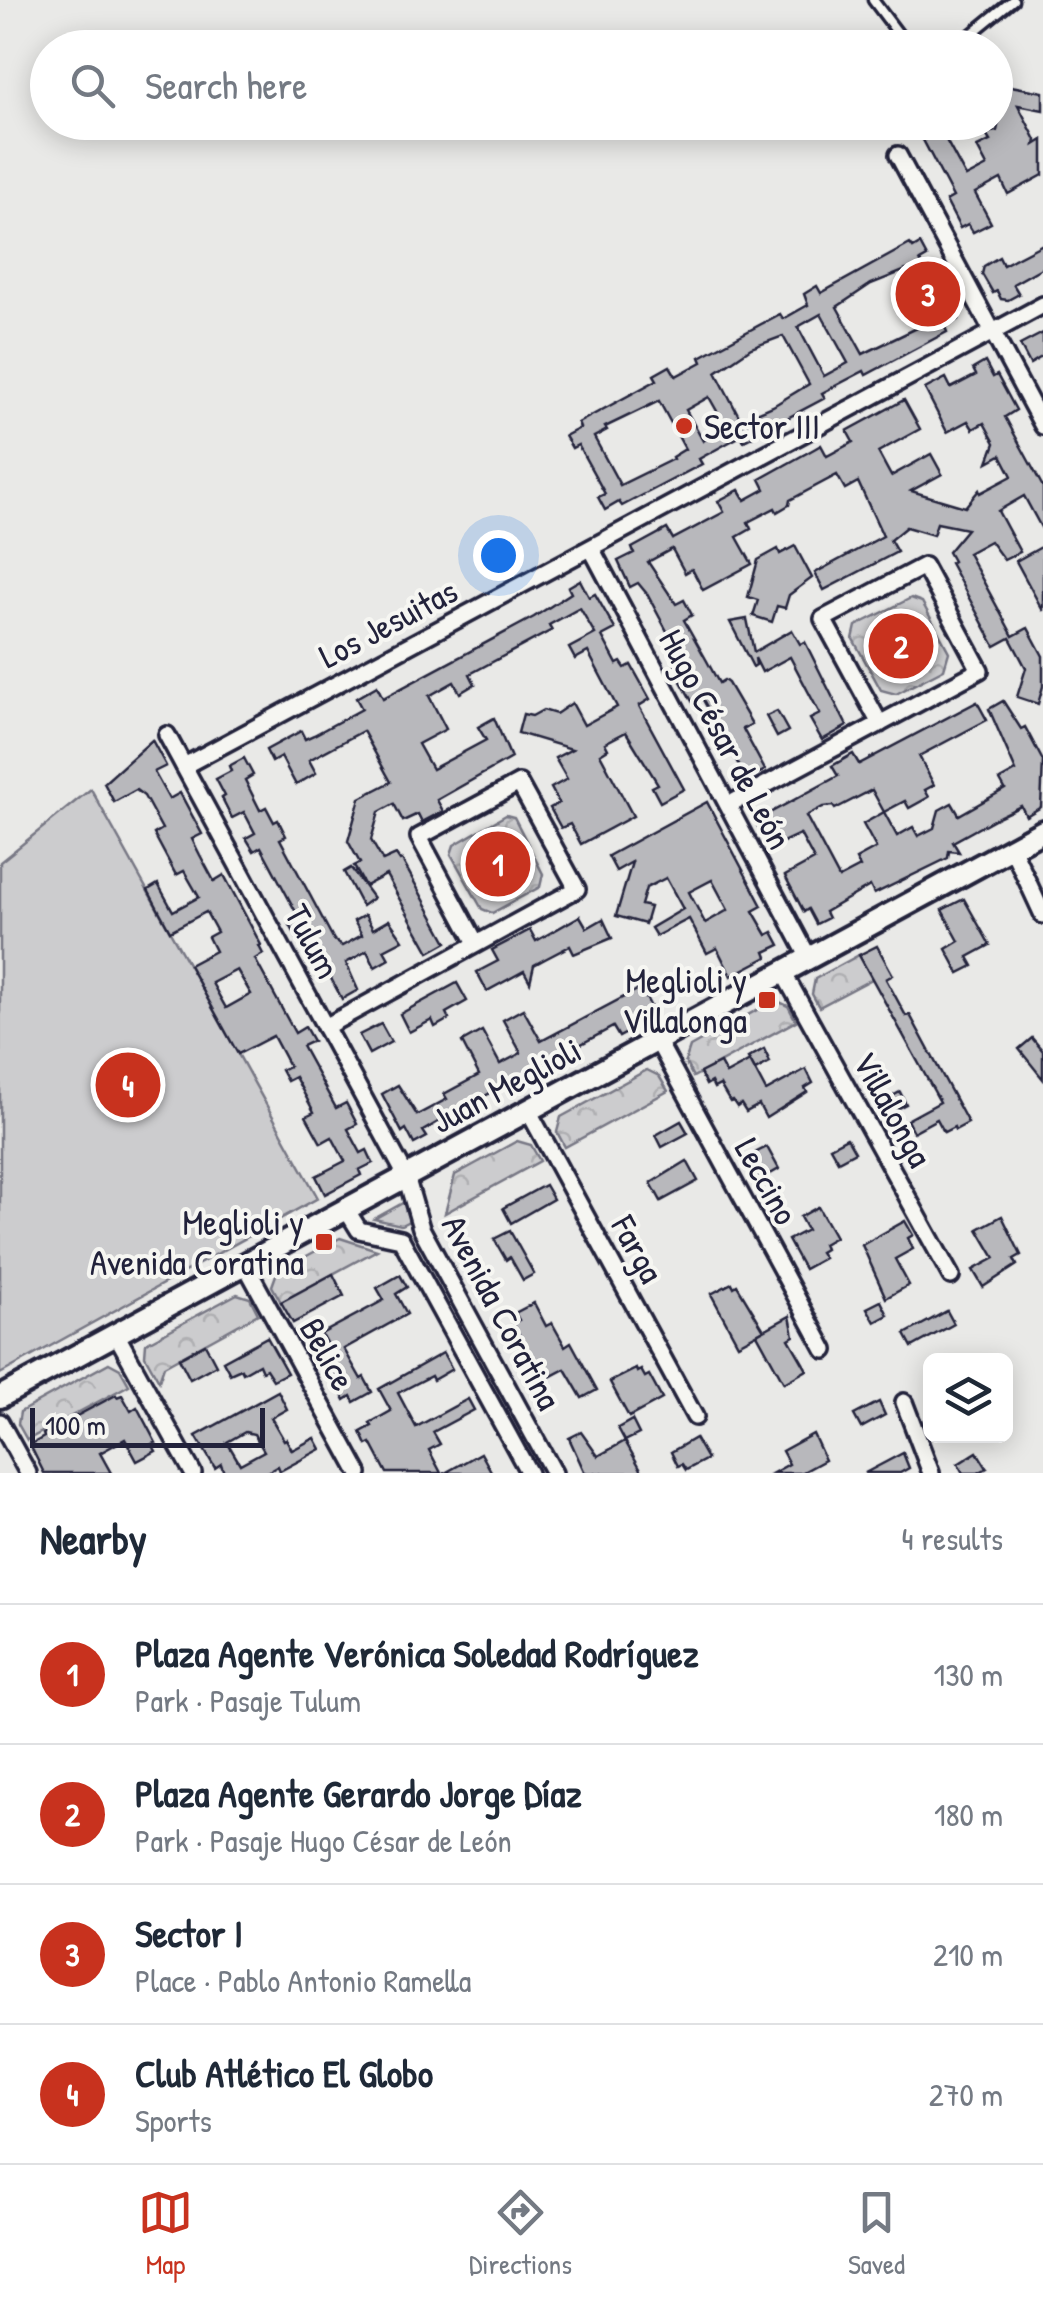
<!DOCTYPE html>
<meta charset="utf-8">
<style>
body{margin:0;font-family:"Patrick Hand",sans-serif;background:#f2f2f3;color:#1f2937}
.controls{position:absolute;right:30px;bottom:30px;display:grid;overflow:hidden;border-radius:15px;box-shadow:0 5px 25px #0003}
.controls button{width:90px;height:90px;display:grid;place-items:center;padding:0;border:0;border-bottom:2px solid #e0e1e3;background:#fff;color:#1f2937;font:50px sans-serif}
.scale{position:absolute;left:30px;bottom:25px;width:235px;box-sizing:border-box;padding-left:10px;border:5px solid #22223b;border-top:0;font-size:28px;line-height:35px;white-space:nowrap;color:#22223b;-webkit-text-stroke:8px #f6f6f2;paint-order:stroke}
.you{position:absolute;left:498px;top:555px;width:35px;height:35px;margin:-25px;border:8px solid #fff;border-radius:50%;background:#1a73e8;box-shadow:0 0 0 15px #1a73e833}
.badge{display:grid;place-items:center;width:65px;height:65px;border-radius:50%;background:#c8321e;color:#fff;font-size:32px;font-weight:700}
.pin{position:absolute;translate:-50% -50%;border:5px solid #fff;box-shadow:0 2px 10px #0006}
.list{margin:0;padding:0;list-style:none}
h2{display:flex;justify-content:space-between;align-items:center;height:130px;margin:0;padding:0 40px;font-size:42px}
h2 small{font-size:32px;font-weight:400;color:#747a83}
.list li{display:grid;grid-template-columns:65px 1fr auto;gap:30px;align-items:center;box-sizing:border-box;height:140px;padding:0 40px;border-top:2px solid #e0e1e3}
.list b{display:block;font-size:38px;white-space:nowrap}
.list p{margin:0;font-size:32px;white-space:nowrap;color:#747a83}
.list em{font-size:32px;font-style:normal;color:#747a83}
.icon{flex:none;width:55px;height:55px;fill:none;stroke:currentColor;stroke-width:2;stroke-linecap:round;stroke-linejoin:round}
.map{position:relative;flex:none;width:1043px;height:1473px;overflow:hidden}
.search{position:absolute;background:#fff;box-shadow:0 5px 25px #0003;left:30px;right:30px;top:30px;height:110px;display:flex;align-items:center;gap:25px;box-sizing:border-box;padding:0 35px;border-radius:55px;color:#747a83;font-size:38px}
.sheet{height:690px;background:#fff}
nav{display:flex;justify-content:space-around;align-items:center;box-sizing:border-box;height:140px;border-top:2px solid #e0e1e3;background:#fff;font-size:28px;color:#747a83}
nav a{display:grid;justify-items:center;gap:5px}
nav .on{color:#c8321e}
.map>svg:first-child{display:block}
.grass{fill:url(#grass-dots);stroke:#777784;stroke-width:2.5}
.park{fill:url(#park-crowns);stroke:#777784;stroke-width:2.5}
.garden{fill:#ccccce;stroke:#777784;stroke-width:2.5}
.building{fill:#b8b8bc;stroke:#22223b;stroke-width:2.5;fill-rule:evenodd}
.lines{fill:none;stroke-linecap:round;stroke-linejoin:round}
.service-casing{stroke:#22223b;stroke-width:15}
.minor-casing{stroke:#22223b;stroke-width:22}
.secondary-casing{stroke:#22223b;stroke-width:28}
.service{stroke:#f6f6f2;stroke-width:8}
.minor{stroke:#f6f6f2;stroke-width:15}
.secondary{stroke:#f6f6f2;stroke-width:20}
.poi-dot{fill:#c8321e;stroke:#f6f6f2;stroke-width:4}
.labels{text-anchor:middle;dominant-baseline:central;stroke-width:8;stroke-linejoin:round;paint-order:stroke}
.poi-label{font-size:35px;fill:#22223b;stroke:#f6f6f2;text-anchor:end}
.street-label{font-size:35px;fill:#22223b;stroke:#f6f6f2}
</style>
<div class="map">
<svg width="1043" height="1473" viewBox="0 0 1043 1473">
<defs>
<pattern id="grass-dots" width="8" height="8" patternUnits="userSpaceOnUse" patternTransform="scale(2.5)"><rect width="8" height="8" fill="#ccccce"/><path d="M2 2h.1M6 6h.1" fill="none" stroke="#afafb2" stroke-width="1.8" stroke-linecap="round"/></pattern>
<pattern id="park-crowns" width="20" height="18" patternUnits="userSpaceOnUse" patternTransform="scale(2.5)"><rect width="20" height="18" fill="#ccccce"/><path d="M2 6a3 3 0 1 1 6 0M12 15a3 3 0 1 1 6 0" fill="none" stroke="#afafb2"/></pattern>
</defs>
<rect width="100%" height="100%" fill="#e9e9e7"/>
<filter id="ink" filterUnits="userSpaceOnUse"><feTurbulence type="fractalNoise" baseFrequency=".01" numOctaves="2"/><feDisplacementMap in="SourceGraphic" scale="20" xChannelSelector="R" yChannelSelector="G"/><feConvolveMatrix kernelMatrix="1 2 1 2 8 2 1 2 1" color-interpolation-filters="sRGB"/></filter>
<g filter="url(#ink)">
<path class="grass" d="M427,1260L431,1262L546,1473H537L423,1266Z"/>
<g class="park">
<path d="M911,598L922,602L949,652L944,669L896,694L881,690L853,639L856,626Z"/>
<path d="M506,815L514,817L543,874L540,887L492,913L482,909L451,854L454,845Z"/>
<path d="M859,955L872,979L819,1007L812,994L815,979Z"/>
<path d="M775,1000L788,1006L796,1021L693,1077L685,1062L690,1047Z"/>
<path d="M647,1070L659,1076L668,1091L565,1147L557,1132L561,1117Z"/>
<path d="M517,1141L531,1145L540,1161L445,1213L455,1175Z"/>
<path d="M408,1200L409,1221L401,1225L374,1219Z"/>
<path d="M340,1238L377,1250L281,1302L272,1286L277,1272Z"/>
<path d="M237,1294L250,1298L258,1314L164,1366L159,1381L145,1356L146,1343Z"/>
<path d="M109,1363L120,1369L129,1385L27,1440L18,1424L20,1412Z"/>
</g>
<path class="garden" d="M91,789L318,1198L0,1374V862Z"/>
<g class="building">
<path d="M1011,86L1043,92V110L1018,105L1036,140L1035,145L1043,140V175L1008,194L1001,179L975,193L991,223L973,232L968,224L960,228L946,201L953,197L922,138L940,129L966,177L987,166L977,147L990,141L985,133L997,131L1003,102L1007,103Z"/>
<path d="M910,244L913,248L920,244L927,257L920,261L947,310L953,306L959,319L945,327L947,332L866,375L864,371L822,393L825,398L744,441L741,436L726,444L699,459L702,464L622,506L619,502L605,510L598,497L605,494L578,445L572,448L565,436L580,428L578,423L657,380L654,375L670,366L676,376L702,362L700,357L780,314L783,319L808,305L804,294L817,286L821,293ZM906,270L931,317L918,324L919,327L863,354L837,307L871,284ZM821,314L848,363L824,376L798,327ZM783,336L809,384L773,406L741,420L716,372L751,348ZM709,397L726,427L703,441L686,410ZM659,401L685,449L672,457L673,459L620,485L594,437L607,430L605,427Z"/>
<path d="M1043,244V267L1013,284L1019,294L1008,300L1001,299L997,291L993,293L982,274L984,266L999,257L1003,265Z"/>
<path d="M1043,333V356L1030,364L1020,345Z"/>
<path d="M985,362L993,377L997,375L1016,410L1005,417L1043,487V531L1024,496L998,511L1020,552L1004,560L990,541L968,553L1013,636L1028,628L1043,656V686L1038,704L1017,697L1026,668L1010,638L995,646L950,563L953,561L948,552L967,529L937,523L933,535L906,527L890,540L897,552L824,590L815,573L883,536L858,482L845,489L837,475L790,500L789,505L777,512L775,508L748,522L751,529L737,537L752,564L703,590L692,569L685,573L672,549L648,562L676,604L684,600L692,615L684,620L707,661L719,683L724,680L728,683L752,724L743,729L765,770L747,780L702,698L693,703L673,667L683,661L647,594L638,583L630,587L618,561L634,553L632,548L667,529L673,539L724,512L718,501L739,490L745,500L765,489L760,479L814,449L821,445L827,456L853,442L847,431L904,400L920,429L878,452L891,476L931,454L942,474L911,491L965,507L979,490L980,493L1012,476L1001,455L988,462L995,443L984,423L973,429L968,421L947,432L925,389L946,378L951,388L976,375L973,369Z"/>
<path d="M795,546L812,578L789,595L785,608L777,606L772,622L753,616L758,600L748,597L758,560L778,549L780,554Z"/>
<path d="M1043,546V611L1016,561Z"/>
<path d="M580,580L589,597L595,594L615,629L602,636L617,664L621,662L625,668L631,665L650,699L639,706L684,789L660,802L652,787L658,784L626,732L605,743L608,749L600,754L633,816L581,844L570,824L561,828L550,808L559,803L551,788L567,779L555,758L572,749L518,733L523,714L532,716L543,710L556,714L572,703L584,725L617,707L588,652L575,659L569,648L595,634L580,608L549,625L552,630L470,674L475,684L460,693L454,682L429,696L446,729L418,744L432,769L486,740L478,727L494,718L511,758L437,800L443,811L422,822L418,814L403,821L394,804L379,812L371,840L383,861L396,855L400,861L402,860L447,942L429,952L386,875L365,886L354,866L360,863L348,841L360,798L391,782L363,731L309,760L316,773L296,785L281,757L272,762L266,750L301,731L305,739L314,735L362,709L356,698L377,686L383,698L534,617L571,593L568,587Z"/>
<path d="M747,619L754,652L792,630L800,644L805,642L847,726L822,740L810,719L820,714L790,657L762,672L755,658L756,665L753,667L730,622Z"/>
<path d="M1003,701L1021,729L1025,727L1043,761L1041,807L1026,816L1021,806L1000,816L953,842L959,852L949,851L948,858L874,894L870,886L825,912L828,918L816,924L808,909L804,912L785,876L814,860L800,834L770,848L755,821L838,776L832,766L853,754L859,764L977,702L987,720L919,756L934,785L925,790L929,797L909,808L905,801L884,812L897,836L913,827L918,836L934,828L939,810L952,803L959,815L1005,789L1000,780L1016,771L989,709ZM872,790L884,812L863,824L876,848L856,859L860,867L839,878L806,816L823,807L833,806L835,809Z"/>
<path d="M777,711L788,731L777,737L766,716Z"/>
<path d="M152,740L166,766L154,772L169,799L180,793L202,834L192,839L200,855L214,881L224,875L261,945L259,946L263,954L255,959L295,1033L305,1027L313,1041L302,1046L336,1108L346,1103L357,1124L348,1129L361,1153L367,1150L373,1163L359,1170L361,1175L325,1194L316,1176L345,1161L332,1137L321,1143L306,1116L314,1112L295,1077L287,1081L281,1070L289,1066L273,1036L238,1054L189,965L215,951L208,937L217,932L206,912L170,931L148,890L158,884L173,911L199,897L184,871L176,875L154,834L162,829L144,796L136,790L114,802L104,783ZM237,970L251,994L226,1008L212,983Z"/>
<path d="M244,758L253,775L245,780L260,810L266,807L274,822L278,820L286,836L280,839L334,940L342,946L362,935L354,921L365,915L373,929L389,920L403,940L384,950L389,959L375,967L367,951L346,963L358,990L342,999L320,958L311,963L298,940L288,921L298,916L261,847L254,851L246,838L255,833L244,812L232,818L222,798L225,796L216,779L231,771L229,766Z"/>
<path d="M707,802L762,906L753,911L767,935L773,932L780,945L765,952L767,957L731,976L717,948L707,953L689,919L656,936L651,928L683,909L666,878L646,888L641,905L650,907L645,924L616,916L632,862L616,871L608,856ZM712,880L728,910L705,923L689,892Z"/>
<path d="M351,868L373,898L362,906L344,872Z"/>
<path d="M964,899L990,945L968,957L973,966L959,973L946,949L959,941L942,910Z"/>
<path d="M580,916L587,928L603,919L612,938L574,954L570,946L545,959L534,965L530,982L524,971L487,991L477,972L498,961L492,950L530,930L536,941Z"/>
<path d="M877,946L893,975L886,979L906,1016L910,1015L968,1123L955,1130L954,1127L944,1132L937,1119L913,1132L907,1120L940,1102L859,955Z"/>
<path d="M457,983L467,1001L446,1013L449,1019L435,1027L432,1020L409,1032L400,1014Z"/>
<path d="M641,988L656,1017L619,1037L613,1027L455,1112L423,1131L427,1137L414,1144L406,1129L402,1132L382,1094L398,1085L417,1115L447,1099L444,1094L479,1075L462,1042L482,1031L500,1064L521,1053L503,1020L523,1009L541,1041Z"/>
<path d="M381,1024L391,1042L369,1054L359,1035Z"/>
<path d="M1032,1038L1043,1051V1079L1019,1049Z"/>
<path d="M764,1049L770,1062L755,1070L748,1058Z"/>
<path d="M750,1061L766,1091L806,1069L813,1083L805,1088L807,1092L766,1118L759,1105L746,1112L741,1104L737,1107L733,1101L730,1102L720,1085L714,1088L711,1082L706,1085L700,1073L720,1063L726,1074Z"/>
<path d="M900,1092L906,1104L884,1115L878,1104Z"/>
<path d="M681,1121L688,1133L662,1147L656,1135Z"/>
<path d="M847,1138L855,1152L838,1161L830,1147Z"/>
<path d="M767,1147L779,1169L758,1181L745,1158Z"/>
<path d="M687,1161L698,1181L661,1201L651,1183Z"/>
<path d="M545,1185L553,1199L511,1223L503,1208Z"/>
<path d="M818,1207L835,1237L823,1244L825,1249L820,1252L824,1258L804,1269L788,1240L807,1230L800,1217Z"/>
<path d="M1002,1216L1021,1255L1014,1259L1017,1265L983,1287L973,1270L995,1258L978,1229Z"/>
<path d="M905,1221L913,1235L908,1238L913,1249L895,1259L909,1285L886,1298L862,1245Z"/>
<path d="M510,1231L534,1274L523,1280L510,1257L506,1260L494,1239Z"/>
<path d="M333,1274L344,1296L293,1323L281,1302Z"/>
<path d="M400,1275L407,1287L396,1294L407,1314L344,1349L361,1379L364,1377L372,1392L354,1402L351,1396L345,1400L325,1359L333,1355L321,1334L384,1300L377,1288Z"/>
<path d="M732,1283L734,1287L737,1285L764,1330L738,1344L711,1294Z"/>
<path d="M881,1301L888,1315L875,1322L867,1308Z"/>
<path d="M534,1303L546,1326L552,1323L565,1346L571,1342L597,1390L582,1398L565,1369L540,1382L517,1342L522,1340L513,1323L519,1320L515,1313Z"/>
<path d="M947,1311L954,1324L912,1347L905,1334Z"/>
<path d="M790,1316L794,1336L789,1339L807,1370L784,1383L757,1334Z"/>
<path d="M267,1337L287,1373L273,1380L266,1369L262,1371L259,1364L243,1373L241,1369L230,1374L223,1361Z"/>
<path d="M205,1344L216,1365L190,1379L179,1358Z"/>
<path d="M443,1353L452,1369L433,1380L431,1376L398,1393L416,1427L468,1399L474,1410L433,1432L440,1444L429,1450L441,1473H387L371,1443L367,1445L361,1432L372,1426L370,1423L391,1411L379,1389Z"/>
<path d="M636,1369L637,1372L641,1370L645,1377L649,1375L662,1399L629,1417L610,1382Z"/>
<path d="M278,1391L287,1409L271,1418L284,1440L286,1439L292,1450L315,1438L321,1449L280,1471L278,1466L266,1473H224L221,1464L215,1468L196,1436ZM245,1432L254,1434L264,1451L240,1464L227,1442Z"/>
<path d="M116,1395L117,1397L122,1395L131,1411L137,1407L156,1443L152,1444L156,1451L137,1461L125,1439L100,1453L111,1473H44L30,1445L44,1437L43,1434Z"/>
<path d="M879,1402L885,1415L861,1428L854,1415Z"/>
<path d="M632,1420L639,1434L625,1441L643,1473H585L569,1438L581,1432L598,1456L625,1441L618,1428Z"/>
<path d="M813,1434L825,1460L801,1473H773L789,1464L782,1451Z"/>
<path d="M695,1438L707,1459L686,1470L682,1464L678,1466L671,1452Z"/>
<path d="M977,1452L987,1468L978,1473H963L958,1464Z"/>
<path d="M481,1453L492,1473H445Z"/>
<path d="M903,1453L909,1468L900,1473H865Z"/>
</g>
<g class="lines">
<g class="service-casing">
<g id="service">
<path d="M873,0L909,48"/>
<path d="M954,48L1013,0"/>
</g>
</g>
<g class="minor-casing">
<g id="minor">
<path d="M898,155L1043,426"/>
<path d="M591,548L809,958"/>
<path d="M167,735L406,1176L421,1228L554,1473"/>
<path d="M184,766L1043,305"/>
<path d="M728,805L980,670L924,566L823,619L880,724"/>
<path d="M1012,848L1043,915"/>
<path d="M783,972L951,1276"/>
<path d="M325,1027L577,889L519,783L419,837L476,943"/>
<path d="M657,1040L825,1350"/>
<path d="M528,1110L695,1417"/>
<path d="M346,1209L359,1230L401,1239L529,1473"/>
<path d="M245,1264L359,1473"/>
<path d="M116,1334L193,1473"/>
<path d="M904,1402L931,1473"/>
<path d="M0,1422L28,1473"/>
</g>
</g>
<g class="secondary-casing">
<path id="secondary" d="M0,1397L1043,831"/>
</g>
<use href="#service" class="service"/>
<use href="#minor" class="minor"/>
<use href="#secondary" class="secondary"/>
</g>
</g>
<g class="poi-dot">
<circle cx="684" cy="426" r="10"/>
<rect x="757" y="990" width="20" height="20" rx="5"/>
<rect x="314" y="1232" width="20" height="20" rx="5"/>
</g>
<g class="labels">
<g class="poi-label">
<text x="704" y="426" text-anchor="start">Sector III</text>
<text x="747" y="980">Meglioli y<tspan x="747" dy="40">Villalonga</tspan></text>
<text x="304" y="1222">Meglioli y<tspan x="304" dy="40">Avenida Coratina</tspan></text>
</g>
<g class="street-label">
<text transform="translate(388 623) rotate(-28)">Los Jesuitas</text>
<text transform="translate(726 739) rotate(62)">Hugo César de León</text>
<text transform="translate(313 941) rotate(62)">Tulum</text>
<text transform="translate(506 1085) rotate(-28)">Juan Meglioli</text>
<text transform="translate(893 1109) rotate(61)">Villalonga</text>
<text transform="translate(767 1181) rotate(61)">Leccino</text>
<text transform="translate(638 1249) rotate(61)">Farga</text>
<text transform="translate(502 1312) rotate(62)">Avenida Coratina</text>
<text transform="translate(328 1354) rotate(61)">Belice</text>
</g>
</g>
</svg>
<div class="controls">
<button><svg class="icon" aria-label="layers" viewBox="0 0 24 24"><path d="M12 4l9 5-9 5-9-5zM3 14l9 5 9-5"/></svg></button>
</div>
<div class="scale">100 m</div>
<div class="you"></div>
<div class="pin badge" style="left:498px;top:864px">1</div>
<div class="pin badge" style="left:901px;top:646px">2</div>
<div class="pin badge" style="left:928px;top:294px">3</div>
<div class="pin badge" style="left:128px;top:1085px">4</div>
<div class="search"><svg class="icon" aria-label="search" viewBox="0 0 24 24"><circle cx="10" cy="10" r="6"/><path d="M15 15l6 6"/></svg>Search here</div>
</div>
<section class="sheet">
<h2>Nearby<small>4 results</small></h2>
<ul class="list">
<li><span class="badge">1</span><div><b>Plaza Agente Verónica Soledad Rodríguez</b><p>Park · Pasaje Tulum</p></div><em>130 m</em></li>
<li><span class="badge">2</span><div><b>Plaza Agente Gerardo Jorge Díaz</b><p>Park · Pasaje Hugo César de León</p></div><em>180 m</em></li>
<li><span class="badge">3</span><div><b>Sector I</b><p>Place · Pablo Antonio Ramella</p></div><em>210 m</em></li>
<li><span class="badge">4</span><div><b>Club Atlético El Globo</b><p>Sports</p></div><em>270 m</em></li>
</ul>
</section>
<nav>
<a class="on"><svg class="icon" aria-label="map" viewBox="0 0 24 24"><path d="M3 6l6-2 6 2 6-2v14l-6 2-6-2-6 2zM9 4v14M15 6v14"/></svg>Map</a>
<a><svg class="icon" aria-label="directions" viewBox="0 0 24 24"><path d="M12 3l9 9-9 9-9-9zM9 14v-3h6M13 9l2 2-2 2"/></svg>Directions</a>
<a><svg class="icon" aria-label="saved" viewBox="0 0 24 24"><path d="M7 4h10v16l-5-4-5 4z"/></svg>Saved</a>
</nav>
